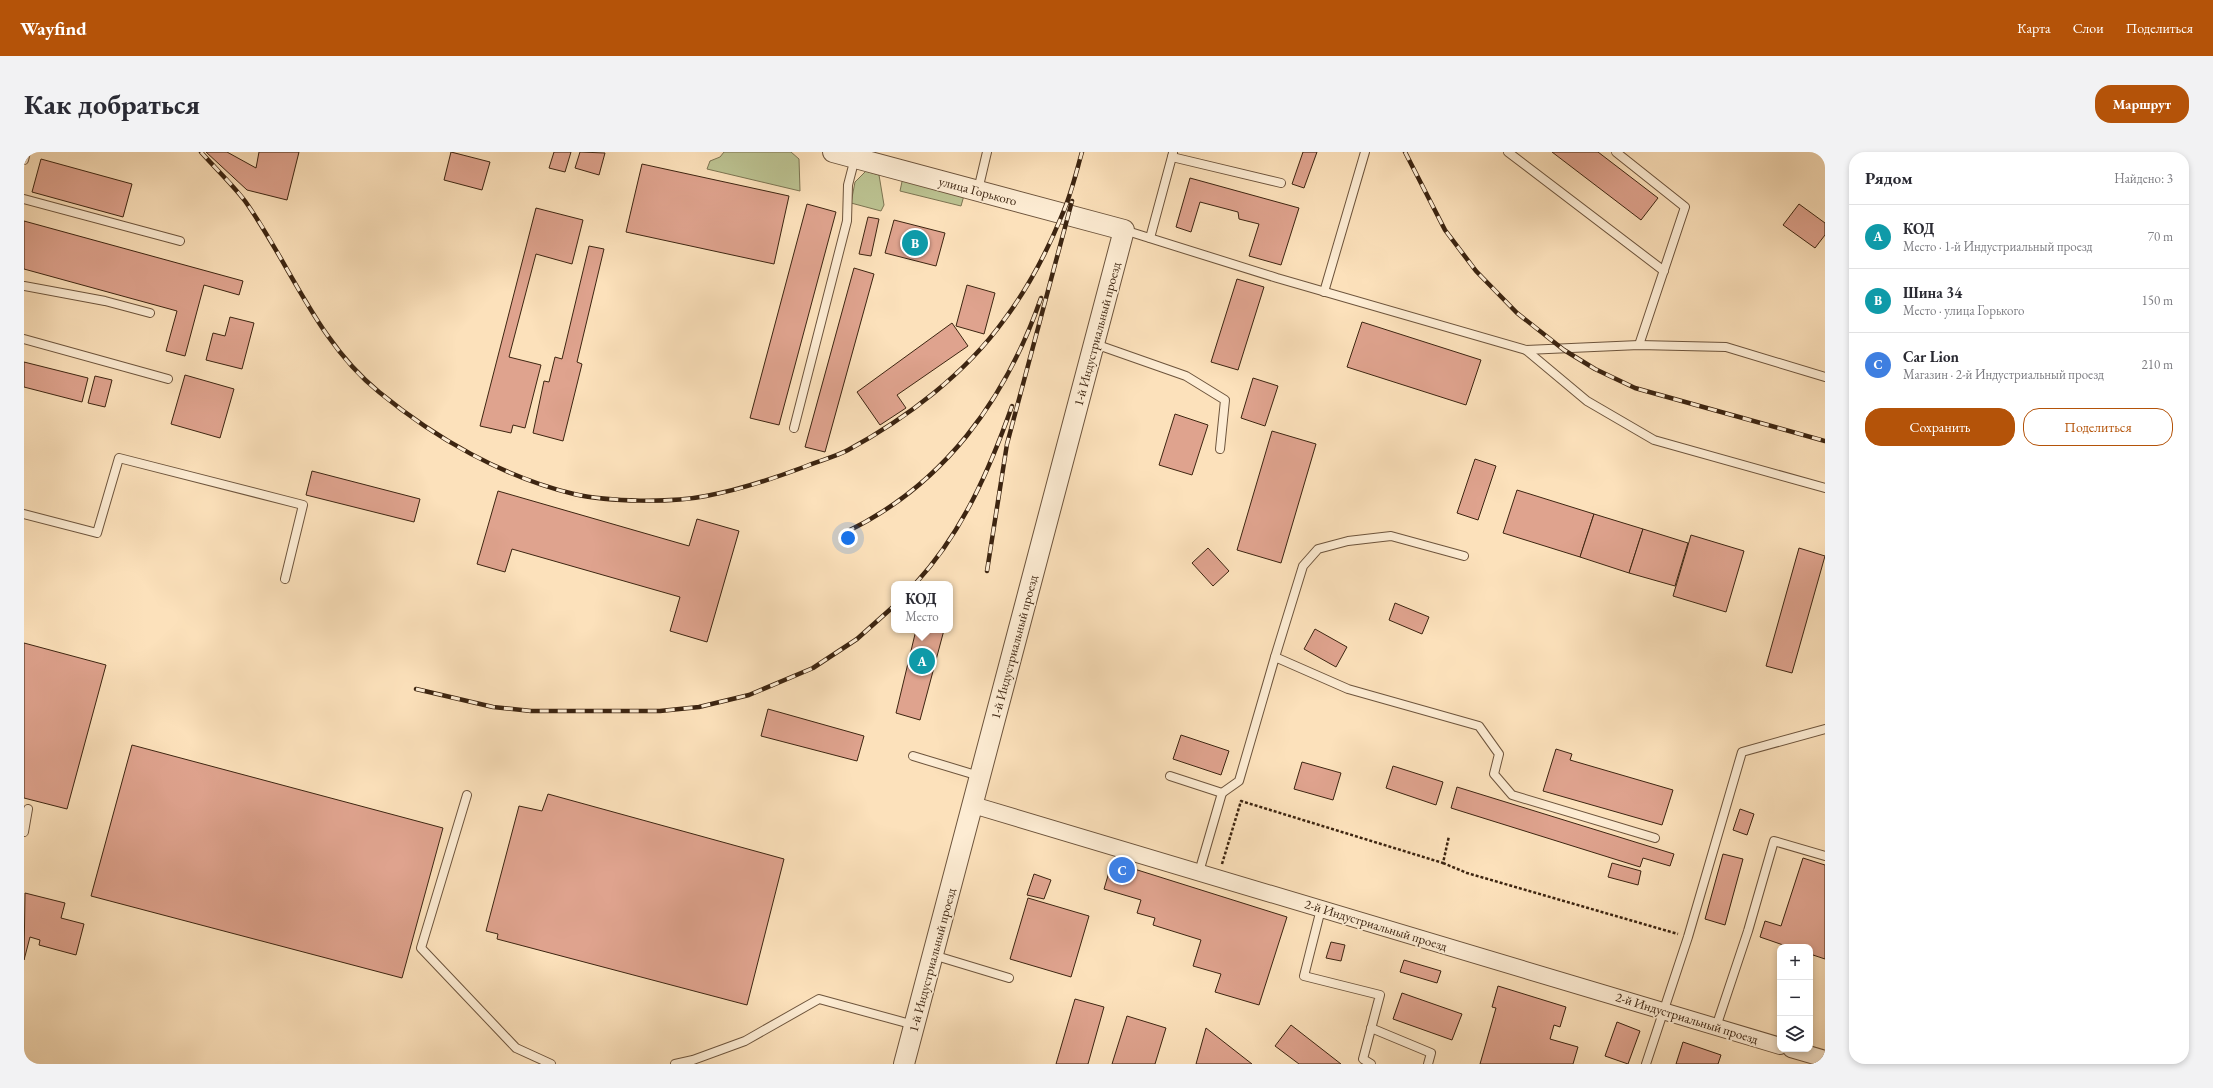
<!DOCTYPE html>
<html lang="ru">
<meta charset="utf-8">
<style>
body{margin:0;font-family:"EB Garamond",serif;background:#f2f2f3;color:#2b2b33}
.controls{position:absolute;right:12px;bottom:12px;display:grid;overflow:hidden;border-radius:8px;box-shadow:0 2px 6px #0003}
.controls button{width:36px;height:36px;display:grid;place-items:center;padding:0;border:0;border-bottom:1px solid #e1e1e2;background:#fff;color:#2b2b33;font:20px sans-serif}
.you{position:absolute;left:824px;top:386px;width:14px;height:14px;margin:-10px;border:3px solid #fff;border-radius:50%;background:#1a73e8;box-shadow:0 0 0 6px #1a73e833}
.badge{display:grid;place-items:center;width:26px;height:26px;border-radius:50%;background:#b45309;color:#fff;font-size:13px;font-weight:700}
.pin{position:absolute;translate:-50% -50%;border:2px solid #fff;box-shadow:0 1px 4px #0006}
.popup{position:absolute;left:867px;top:429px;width:62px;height:52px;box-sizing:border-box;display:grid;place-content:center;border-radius:8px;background:#fff;filter:drop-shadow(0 1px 3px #0005);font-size:13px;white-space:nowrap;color:#7c7c81}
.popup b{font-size:15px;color:#2b2b33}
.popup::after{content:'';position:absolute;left:50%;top:100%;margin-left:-8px;border:8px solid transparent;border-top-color:#fff}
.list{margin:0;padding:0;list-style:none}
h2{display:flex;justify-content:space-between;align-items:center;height:52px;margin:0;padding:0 16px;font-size:17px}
h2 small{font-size:13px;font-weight:400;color:#7c7c81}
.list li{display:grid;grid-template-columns:26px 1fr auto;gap:12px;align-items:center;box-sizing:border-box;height:64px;padding:0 16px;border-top:1px solid #e1e1e2}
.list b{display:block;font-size:15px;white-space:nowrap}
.list p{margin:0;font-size:13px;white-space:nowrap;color:#7c7c81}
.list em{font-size:13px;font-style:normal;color:#7c7c81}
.actions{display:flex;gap:8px;padding:12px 16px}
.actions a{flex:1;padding:9px 0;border:1px solid #b45309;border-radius:16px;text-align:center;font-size:14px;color:#b45309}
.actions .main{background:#b45309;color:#fff}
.icon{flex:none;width:22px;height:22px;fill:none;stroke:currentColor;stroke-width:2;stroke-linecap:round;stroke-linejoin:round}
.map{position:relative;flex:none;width:1801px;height:912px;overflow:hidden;border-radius:16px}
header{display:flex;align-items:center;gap:24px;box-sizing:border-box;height:56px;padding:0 20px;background:#b45309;color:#fff}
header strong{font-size:19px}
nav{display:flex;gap:22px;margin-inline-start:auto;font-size:14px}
.intro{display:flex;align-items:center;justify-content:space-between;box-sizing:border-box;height:96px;padding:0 24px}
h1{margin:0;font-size:28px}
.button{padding:10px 18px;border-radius:16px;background:#b45309;color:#fff;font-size:14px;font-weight:700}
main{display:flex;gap:24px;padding:0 24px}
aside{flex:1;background:#fff;border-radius:16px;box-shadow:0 2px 6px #0003}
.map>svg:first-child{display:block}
.green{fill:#bcc392;stroke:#7c7452}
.building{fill:#dfa38e;stroke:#3d2511}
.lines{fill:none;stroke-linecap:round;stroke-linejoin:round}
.service-casing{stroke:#6d543c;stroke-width:10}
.minor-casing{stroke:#6d543c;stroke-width:18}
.tertiary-casing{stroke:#6d543c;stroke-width:22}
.path{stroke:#3d2511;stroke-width:2.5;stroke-dasharray:3 2;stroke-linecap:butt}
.service{stroke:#fdecd3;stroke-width:8}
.minor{stroke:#fdecd3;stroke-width:16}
.tertiary{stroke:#fdecd3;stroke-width:20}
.rail-casing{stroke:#3d2511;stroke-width:4.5}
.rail{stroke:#fdecd3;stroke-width:3;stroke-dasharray:9;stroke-linecap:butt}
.labels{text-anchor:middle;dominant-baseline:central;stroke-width:3.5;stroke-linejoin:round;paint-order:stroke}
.street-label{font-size:13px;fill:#3d2511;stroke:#fdecd3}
</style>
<header>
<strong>Wayfind</strong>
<nav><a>Карта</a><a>Слои</a><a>Поделиться</a></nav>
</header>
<div class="intro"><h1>Как добраться</h1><a class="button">Маршрут</a></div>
<main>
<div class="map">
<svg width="1801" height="912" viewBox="0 0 1801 912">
<rect width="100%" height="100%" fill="#fce1bb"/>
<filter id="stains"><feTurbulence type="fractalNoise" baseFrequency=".005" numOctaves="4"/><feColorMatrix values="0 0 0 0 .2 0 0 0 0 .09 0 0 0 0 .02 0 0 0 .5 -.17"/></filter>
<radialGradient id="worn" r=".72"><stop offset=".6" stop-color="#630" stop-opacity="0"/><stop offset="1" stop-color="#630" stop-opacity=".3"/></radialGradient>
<g class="green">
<path d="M700,0H767L775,7L776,39L683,17L686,9L696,5Z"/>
<path d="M842,19L855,23L860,53L857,59L827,51L831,30Z"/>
<path d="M879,25L941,40L937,54L876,39Z"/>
</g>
<g class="building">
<path d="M182,0H203L232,16L235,0H275L263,48L223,38Z"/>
<path d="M427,0L466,10L458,38L420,28Z"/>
<path d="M530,0H547L541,20L525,16Z"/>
<path d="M556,0L581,1L575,23L551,16Z"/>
<path d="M1279,0H1293L1280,36L1268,32Z"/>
<path d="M1528,0H1574L1634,46L1617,68Z"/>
<path d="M17,7L108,32L99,65L8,40Z"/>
<path d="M618,12L765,44L750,112L602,80Z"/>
<path d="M1166,26L1275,56L1257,113L1225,104L1235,72L1215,67L1214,60L1176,50L1167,80L1152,75Z"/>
<path d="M783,52L812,60L755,273L726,266Z"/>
<path d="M1775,52L1801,71V83L1791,96L1759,73Z"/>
<path d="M512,56L559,68L548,112L512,102L485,205L517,213L501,276L489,273L487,281L456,274Z"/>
<path d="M844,65L855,67L847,104L835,102Z"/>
<path d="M870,68L921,81L912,114L861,101Z"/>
<path d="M0,69L219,129L215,143L180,133L161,204L142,199L153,159L0,117Z"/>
<path d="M565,94L580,97L553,210L558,212L539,289L509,281L520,229L525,230L531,205L538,207Z"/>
<path d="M830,116L850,122L801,300L781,295Z"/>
<path d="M1213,127L1240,135L1214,218L1187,210Z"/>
<path d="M943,133L971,141L960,182L932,174Z"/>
<path d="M206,165L230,171L218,217L182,208L189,181L201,184Z"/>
<path d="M1338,170L1457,208L1442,253L1323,215Z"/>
<path d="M928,171L944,194L873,243L882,256L856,273L833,240Z"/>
<path d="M0,210L64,226L58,250L0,235Z"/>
<path d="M161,223L210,237L196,286L147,272Z"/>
<path d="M71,224L88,228L81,255L64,251Z"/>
<path d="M1229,226L1254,234L1241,274L1217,266Z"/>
<path d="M1151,262L1184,273L1168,323L1135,313Z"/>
<path d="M1248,279L1292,292L1257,411L1213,398Z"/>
<path d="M1451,307L1472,314L1454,368L1433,361Z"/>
<path d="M288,319L396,347L390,370L282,343Z"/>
<path d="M1493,338L1570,362L1556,405L1479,381Z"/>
<path d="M474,339L665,394L673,367L715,379L683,490L646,479L656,445L488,397L481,420L453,412Z"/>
<path d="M1570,362L1619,377L1605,421L1556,405Z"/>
<path d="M1619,377L1664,391L1651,434L1605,421Z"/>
<path d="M1667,383L1720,399L1702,460L1649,444Z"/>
<path d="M1184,396L1205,419L1189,434L1168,411Z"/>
<path d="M1775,396L1801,404L1768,521L1742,514Z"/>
<path d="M1371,451L1405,465L1398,482L1365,468Z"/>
<path d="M1291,477L1323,495L1312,515L1280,497Z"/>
<path d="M892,478H920L896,568L872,561Z"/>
<path d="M0,491L82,513L43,657L0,646Z"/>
<path d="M744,557L840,584L833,609L737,584Z"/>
<path d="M1157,583L1205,599L1197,623L1149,607Z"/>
<path d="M108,593L419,676L378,826L67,744Z"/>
<path d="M1532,597L1548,602L1546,608L1649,638L1638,673L1519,639Z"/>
<path d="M1278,610L1317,621L1309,648L1270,637Z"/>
<path d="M1369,614L1419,630L1412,653L1362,636Z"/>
<path d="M1433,635L1650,702L1646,714L1619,706L1616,715L1427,656Z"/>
<path d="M524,642L760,707L723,853L473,787L474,782L462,779L495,654L518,659Z"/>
<path d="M1716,657L1730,662L1723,683L1709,678Z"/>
<path d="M1699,702L1719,707L1701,773L1681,767Z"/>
<path d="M1779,706L1801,713V807L1786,802V795H1765L1736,785L1741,769L1757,774Z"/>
<path d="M1088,710L1263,765L1235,853L1191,840L1197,822L1169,814L1177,788L1129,773L1131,766L1113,761L1117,748L1080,737Z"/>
<path d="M1588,711L1617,719L1614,733L1584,725Z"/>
<path d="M1010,722L1027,728L1020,747L1003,743Z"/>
<path d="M1,741L41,751L37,766L60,772L52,803L15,793L16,788L6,785L0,808Z"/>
<path d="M1004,746L1065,764L1047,825L986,807Z"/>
<path d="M1307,790L1321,793L1317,809L1302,806Z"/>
<path d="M1380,808L1417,819L1413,831L1376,820Z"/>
<path d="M1474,834L1542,855L1536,875L1530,873L1526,887L1554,895L1549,912H1456L1472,856L1468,855Z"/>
<path d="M1378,841L1438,862L1428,888L1369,867Z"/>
<path d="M1051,847L1080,855L1064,912H1032Z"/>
<path d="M1103,864L1142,876L1131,912H1088Z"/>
<path d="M1593,870L1616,879L1604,912L1581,904Z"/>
<path d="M1267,873L1317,912H1275L1251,894Z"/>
<path d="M1182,876L1228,912H1172Z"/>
<path d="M1659,890L1697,903L1694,912H1652Z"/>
</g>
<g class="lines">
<g class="service-casing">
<g id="service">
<path d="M1484,0L1640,119"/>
<path d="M1592,0L1661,55L1615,193"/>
<path d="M1148,5L1257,31"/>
<path d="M0,8L2,0"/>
<path d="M954,38L963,0"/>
<path d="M0,47L156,89"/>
<path d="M1100,78L1253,126L1502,198L1615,193L1702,195L1801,225"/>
<path d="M1126,86L1149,1"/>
<path d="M0,134L81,149L126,161"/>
<path d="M1300,140L1341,0"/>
<path d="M0,187L144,227"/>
<path d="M1071,192L1162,224L1201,248L1196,297"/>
<path d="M1502,198L1563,249L1630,288L1801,336"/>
<path d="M770,276L823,69L824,33L831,6"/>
<path d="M0,362L73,381L95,306L279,353L261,427"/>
<path d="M1251,505L1279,414L1294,397L1324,389L1367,384L1440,404"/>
<path d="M889,604L955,624"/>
<path d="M1146,624L1198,641L1175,720"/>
<path d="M1198,641L1215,629L1251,505L1324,537L1455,574L1475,602L1470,622L1488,643L1631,686"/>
<path d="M443,643L397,796L492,896L527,912"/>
<path d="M0,680L4,657"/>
<path d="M1297,757L1280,824L1356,843L1339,907L1347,912"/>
<path d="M909,803L985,826"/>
<path d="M1692,875L1724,779L1750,689L1801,704"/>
<path d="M1347,876L1407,901L1404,912"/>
<path d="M651,912L669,908L721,889L795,847L890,873"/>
<path d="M1622,912L1664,785L1718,600L1801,577"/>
</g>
</g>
<g class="minor-casing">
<g id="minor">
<path d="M949,653L1756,894"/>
<path d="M1767,897L1801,907"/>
</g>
</g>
<g class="tertiary-casing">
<path id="tertiary" d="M809,0L1100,78L880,912"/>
</g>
<g class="path">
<path d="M1419,711L1443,721L1654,782"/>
<path d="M1198,712L1217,649L1419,711L1425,684"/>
</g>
<use href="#service" class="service"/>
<use href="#minor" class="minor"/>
<use href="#tertiary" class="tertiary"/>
<g class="rail-casing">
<g id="rail">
<path d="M177,0C191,16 208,32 221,49C266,112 293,190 355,240C411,286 479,325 550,342C585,350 647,351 682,344C715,338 748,327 780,315C794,309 811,305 824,298C883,266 941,222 980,168C1004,136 1023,100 1038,63C1047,43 1052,21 1058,0"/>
<path d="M1381,0L1421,78L1452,119L1493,161L1540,198L1571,217L1611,236L1801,289"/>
<path d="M822,380C920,333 982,247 1017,146"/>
<path d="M963,419L983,292L1048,49"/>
<path d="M891,432C938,381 965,319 988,254"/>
<path d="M392,537L469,555L507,559H636L675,555L725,543L789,516L833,487L870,454"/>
</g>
</g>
<use href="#rail" class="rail"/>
</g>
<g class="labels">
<g class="street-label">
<text transform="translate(954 39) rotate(15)">улица Горького</text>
<text transform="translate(1073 182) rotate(-75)">1-й Индустриальный проезд</text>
<text transform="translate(990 495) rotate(-75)">1-й Индустриальный проезд</text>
<text transform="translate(1352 773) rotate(17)">2-й Индустриальный проезд</text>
<text transform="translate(908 808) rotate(-75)">1-й Индустриальный проезд</text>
<text transform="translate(1663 866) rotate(17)">2-й Индустриальный проезд</text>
</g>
</g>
<rect width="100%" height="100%" filter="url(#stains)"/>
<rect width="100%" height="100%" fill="url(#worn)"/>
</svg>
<div class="controls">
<button>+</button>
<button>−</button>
<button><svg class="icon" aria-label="layers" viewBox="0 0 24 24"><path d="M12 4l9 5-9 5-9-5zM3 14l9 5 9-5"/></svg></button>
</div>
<div class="you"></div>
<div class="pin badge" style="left:898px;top:509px;background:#0f9aa8">A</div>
<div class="popup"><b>КОД</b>Место</div>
<div class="pin badge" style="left:891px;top:91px;background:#0f9aa8">B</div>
<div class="pin badge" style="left:1098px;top:718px;background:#3f7fe0">C</div>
</div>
<aside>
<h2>Рядом<small>Найдено: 3</small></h2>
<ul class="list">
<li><span class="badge" style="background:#0f9aa8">A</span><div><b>КОД</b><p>Место · 1-й Индустриальный проезд</p></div><em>70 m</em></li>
<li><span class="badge" style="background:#0f9aa8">B</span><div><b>Шина 34</b><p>Место · улица Горького</p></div><em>150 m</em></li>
<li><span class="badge" style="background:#3f7fe0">C</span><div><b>Car Lion</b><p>Магазин · 2-й Индустриальный проезд</p></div><em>210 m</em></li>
</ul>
<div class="actions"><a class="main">Сохранить</a><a>Поделиться</a></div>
</aside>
</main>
